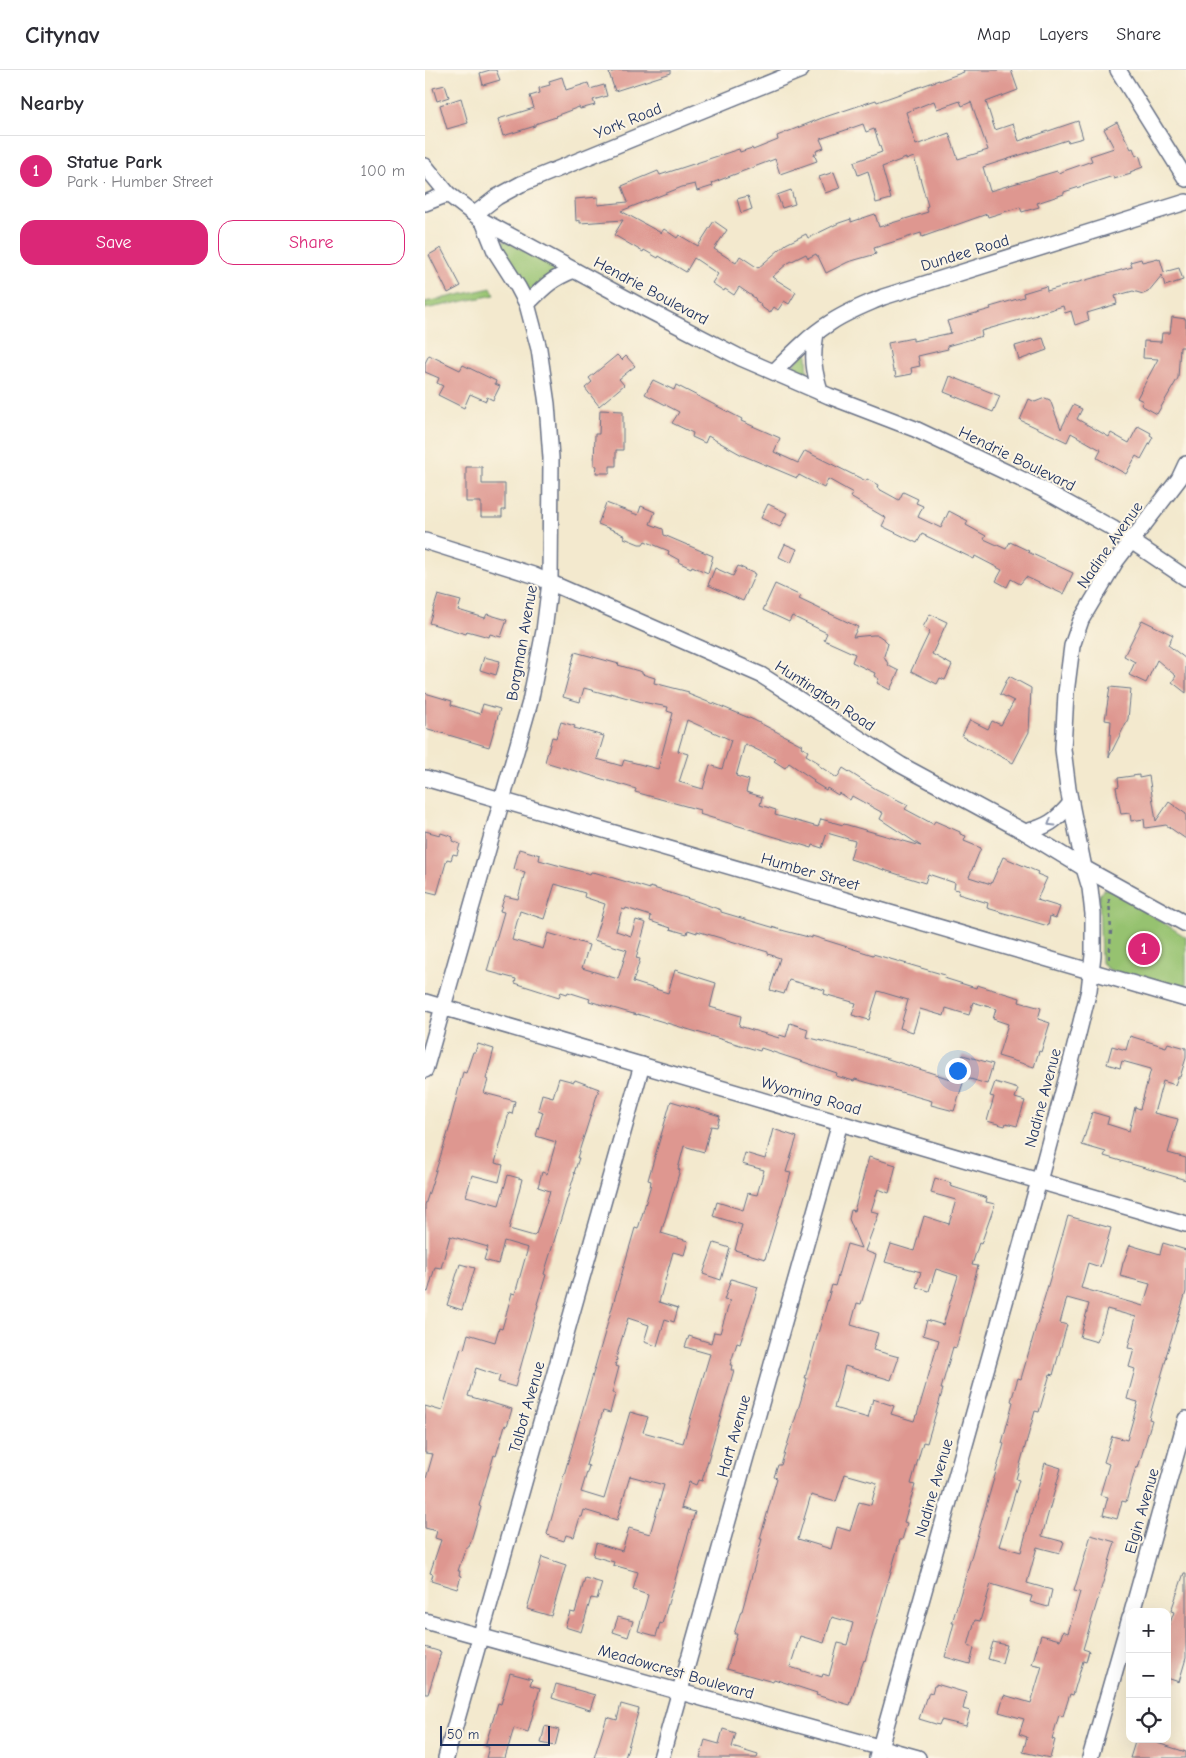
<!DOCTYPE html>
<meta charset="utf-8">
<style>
body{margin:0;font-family:"Comic Neue",sans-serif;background:#f7f7f7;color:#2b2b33}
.controls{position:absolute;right:15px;bottom:15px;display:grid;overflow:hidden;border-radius:10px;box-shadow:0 5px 20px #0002}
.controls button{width:45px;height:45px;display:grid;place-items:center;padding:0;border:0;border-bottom:1px solid #e1e1e2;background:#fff;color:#2b2b33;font:25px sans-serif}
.scale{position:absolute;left:15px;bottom:12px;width:110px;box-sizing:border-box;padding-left:5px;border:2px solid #1b2f5e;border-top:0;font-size:14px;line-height:18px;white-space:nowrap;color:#1b2f5e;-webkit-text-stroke:4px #fcf5e5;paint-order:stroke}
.you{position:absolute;left:532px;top:1000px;width:18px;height:18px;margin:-12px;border:4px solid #fff;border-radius:50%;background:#1a73e8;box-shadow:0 0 0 8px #1a73e833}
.badge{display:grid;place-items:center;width:32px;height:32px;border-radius:50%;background:#db2777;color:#fff;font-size:16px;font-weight:700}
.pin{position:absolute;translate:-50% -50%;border:2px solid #fff;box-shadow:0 1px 5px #0006}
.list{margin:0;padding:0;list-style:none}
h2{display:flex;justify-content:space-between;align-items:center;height:65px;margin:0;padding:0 20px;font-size:21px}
h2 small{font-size:16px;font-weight:400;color:#7c7c81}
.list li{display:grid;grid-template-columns:32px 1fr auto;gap:15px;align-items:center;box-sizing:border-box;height:70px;padding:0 20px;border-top:1px solid #e1e1e2}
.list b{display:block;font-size:19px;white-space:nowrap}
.list p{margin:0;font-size:16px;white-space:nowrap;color:#7c7c81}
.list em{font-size:16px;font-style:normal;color:#7c7c81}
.actions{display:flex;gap:10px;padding:15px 20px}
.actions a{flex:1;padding:11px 0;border:1px solid #db2777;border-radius:15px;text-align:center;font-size:18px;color:#db2777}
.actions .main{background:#db2777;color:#fff}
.icon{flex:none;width:28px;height:28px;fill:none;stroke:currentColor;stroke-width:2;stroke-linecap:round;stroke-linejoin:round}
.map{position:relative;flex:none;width:761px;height:1688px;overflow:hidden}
header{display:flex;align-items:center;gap:30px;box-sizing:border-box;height:70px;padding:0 25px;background:#fff;border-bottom:1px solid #e1e1e2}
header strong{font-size:24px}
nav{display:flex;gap:28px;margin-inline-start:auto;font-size:18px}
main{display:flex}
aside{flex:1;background:#fff}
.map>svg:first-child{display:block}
.green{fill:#96c26f;stroke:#587866}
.building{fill:#de9790;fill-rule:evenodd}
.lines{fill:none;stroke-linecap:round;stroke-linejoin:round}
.minor-casing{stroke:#677085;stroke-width:18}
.path{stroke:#677085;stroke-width:2.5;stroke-dasharray:4 4;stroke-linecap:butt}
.minor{stroke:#fff;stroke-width:15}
.oneway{stroke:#8d97ae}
.labels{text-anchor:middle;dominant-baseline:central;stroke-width:4;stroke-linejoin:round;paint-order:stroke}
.street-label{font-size:16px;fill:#1b2f5e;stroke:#fcf5e5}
</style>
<header>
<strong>Citynav</strong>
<nav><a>Map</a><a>Layers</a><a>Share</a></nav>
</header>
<main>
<aside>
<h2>Nearby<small></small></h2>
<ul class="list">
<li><span class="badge">1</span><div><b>Statue Park</b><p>Park · Humber Street</p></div><em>100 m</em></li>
</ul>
<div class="actions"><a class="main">Save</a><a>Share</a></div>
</aside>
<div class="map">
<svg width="761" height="1688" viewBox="0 0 761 1688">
<rect width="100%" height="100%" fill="#fcf5e5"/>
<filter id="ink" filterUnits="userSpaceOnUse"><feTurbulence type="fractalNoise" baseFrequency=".02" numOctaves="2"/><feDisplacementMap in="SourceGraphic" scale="10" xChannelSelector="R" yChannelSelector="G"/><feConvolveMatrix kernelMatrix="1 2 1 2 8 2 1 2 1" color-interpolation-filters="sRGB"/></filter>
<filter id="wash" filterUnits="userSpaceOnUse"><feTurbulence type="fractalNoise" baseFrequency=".0096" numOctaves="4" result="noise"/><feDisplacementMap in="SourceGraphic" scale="20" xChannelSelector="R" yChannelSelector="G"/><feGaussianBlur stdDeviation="1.12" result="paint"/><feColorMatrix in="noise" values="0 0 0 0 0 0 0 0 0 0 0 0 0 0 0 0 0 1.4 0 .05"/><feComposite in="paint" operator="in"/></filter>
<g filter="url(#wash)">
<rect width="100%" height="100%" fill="#f3e9ce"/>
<g class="green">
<path d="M79,171H81L129,197L130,200L129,203L106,221L102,219L77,180L76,176Z"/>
<path d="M66,218L70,225L0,239V232Z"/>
<path d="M380,282H382L383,309L368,303L365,298Z"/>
<path d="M679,819H685L761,867V922L685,900L679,896L676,891L674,825Z"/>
</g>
<g id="blocks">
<g class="building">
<path d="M65,0H71L75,10L58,15L55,3Z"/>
<path d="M193,0H246V3L190,21L184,3Z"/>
<path d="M538,0H586L593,20L561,32L570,60L588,54L594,71L653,51L658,68L643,72L642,70L558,97L565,121L632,101L633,103L667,91L665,86L689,78L679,59L692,52L706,79L708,78L711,86L714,84L718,97L705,102L706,104L689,109L688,106L639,122V124L612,133L614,137L597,142L595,137L563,147L562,144L497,167L496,163L449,178L451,184L423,192L401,203L393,186H392L391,184L383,188L381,184L363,193L347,207L371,222L364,234L359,231L353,240L349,237L345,243L335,236L336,234L331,231L330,228L314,217L309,225L300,219L299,221L287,213L293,204L269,188L261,202L234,186L233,188L219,180L218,182L189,165L198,150L155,153V150L151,151L150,129L173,127V135L203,132L197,116L233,101L235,105L314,79L315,82L327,78L328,80L353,70L352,66L397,48L451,30L452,32L514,10V11L539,2ZM509,31L512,39L535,31L537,36L546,32L563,80L533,89L524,63L491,75L481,42ZM438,54L441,62L449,59L457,82L429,92L433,105L443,101L451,133L466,129L457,97L481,88V90L489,87L503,136L501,137L503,142L454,157L450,144L426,152V149L414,153L383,168L381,164L361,174L333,198L315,186L311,193L289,179L302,160L289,151L273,176L254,165L252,168L239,159L236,163L196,141L257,117L270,114L272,121L288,116L287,113L350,89L355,104L392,91L389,84H392L391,81L399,78L395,69Z"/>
<path d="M137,7L141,20L163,13L165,19L179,15L182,26L168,30L170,35L155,39L154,37L130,46L131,47L110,54V56L78,66L73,49L109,38L105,26L115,23L114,18L125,15L124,11Z"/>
<path d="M20,15L24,27L12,31L8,18Z"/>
<path d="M36,28L43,53L22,59L15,35Z"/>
<path d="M409,102L415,118L400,123L394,107Z"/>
<path d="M366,120L370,134L357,138L352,125Z"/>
<path d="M323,126L327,139L316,143L312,129Z"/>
<path d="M16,178L36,216L23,223L4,185Z"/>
<path d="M733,188V190L735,189L739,202L754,198L758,210L740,216L737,205L723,222L718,224L708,221L690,226L692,234L662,243L664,250L650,255L646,241L640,243L638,236L611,244L612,245L556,261L557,266L522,276L523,279L493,286L495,296L486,298L487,304L471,307L470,301H468L463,273L488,268V271L526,263L522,251L566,239L565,237L599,227L598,223L621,216L622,221L707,197L705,192L716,189L717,192Z"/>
<path d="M747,247L761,249V277H755L753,308L732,344L716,335L718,331L712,328L733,289L718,288L719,271L736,272L737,263H745Z"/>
<path d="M618,268L622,280L594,290L590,276Z"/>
<path d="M4,285L35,300L38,295L71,311L70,314L75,316L68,330L62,327L61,331L45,324L39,338L13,325L18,316L12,313L14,308L0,302V293Z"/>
<path d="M192,285L197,290L201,286L210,296L194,309L199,315L174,336L160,318L167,312L164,308Z"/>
<path d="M525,306L575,326L568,342L519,322Z"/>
<path d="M228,310L249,320L251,315L317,349L316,351L355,368L349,382L373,393L380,381L441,411L442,409L453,415L452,418L474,430L478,422L493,429L491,433L498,436L493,447L516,458L524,441L543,451L541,455L561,466L559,469L581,479L585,472L604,481L603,482L648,503L638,524L601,507L595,514L586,509L582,517L571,511L577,500L550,486L549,489L497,464L492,473L457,456L461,448L425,427L428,423L403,409L399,418L374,405L372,408L317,385L283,366L280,373L267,367L268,363L247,353L254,342L220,324Z"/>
<path d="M620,328L625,330L636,359L648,335L657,339L652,349L684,367L686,363L704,373L713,356L726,363L725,365L728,367L716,389L711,386L701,404L672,388L676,380L646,363L642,372L595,350L604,329L610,332Z"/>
<path d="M175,340L198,341V380H191V396H185V403H171L172,396L169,395L170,364H174Z"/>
<path d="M41,397H57V414H80V440H77V447H56V432H41Z"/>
<path d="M181,433L213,445L216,436L230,442L225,454L238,459L239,465L288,486L283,503L267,496L266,498L253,492L254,490L243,484L244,481L220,471L218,474H214L199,468L200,466L193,462L173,454Z"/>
<path d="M343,434L362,443L355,457L336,448Z"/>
<path d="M360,474L372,479L366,493L354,487Z"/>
<path d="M313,496L330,504L318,531L283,515L290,498L308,506Z"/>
<path d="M350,514L376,526L374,529L433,557L428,567L448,565H453L460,570L463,573L459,586L464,596L474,601L465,620L452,613L454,609L449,606L450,603L427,592L430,584L399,570L402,563L367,546L364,552L338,540Z"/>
<path d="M13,525L36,531L33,540L60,548L62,544L82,550L76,567L65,564L64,567L42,561L41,564L4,553Z"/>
<path d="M505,544L522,552L507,584L527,595L520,610L515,608L512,614L486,601L505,561L498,557Z"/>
<path d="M717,550L748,565L743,575L761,589V623L747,612L751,606L732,590L721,613L704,605L710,592L699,586Z"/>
<path d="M150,582L194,594L193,595L217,602V604L230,608L229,613L264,622L263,624L288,634V633L329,650L377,675L376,677L383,681L381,685L394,693L393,695L412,708L418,698L451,719L483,735L480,739L508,754L510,751L535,762V764L541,766L539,771L556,778L544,807L566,814L578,787L613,802L612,804L622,808L612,830L635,837L631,848L625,846L623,856L562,838L563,833L533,824L534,820L529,819L530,813L503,804L500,813L425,789L430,771L402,763L397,778L388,775L387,778L274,744L275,740L210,722L211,719L120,692L127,667L131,668L136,652L150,656L149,658L179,666L172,689L197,696L199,690L233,699L248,643L242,641L243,637L217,632L185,623V625L159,618L155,632L138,627ZM262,650L306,670L297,699L285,695L278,719L254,712L263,684L253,681ZM320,674L351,689L349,691L360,698L364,693L389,710L388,712L401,720L402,718L413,725L414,723L425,730L427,726L458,743L455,749L496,776L419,754L418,755L396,749L393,757L350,745L351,740L335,735L337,727L321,722L324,710L311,706Z"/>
<path d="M59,587L75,591L71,605L55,600Z"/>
<path d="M584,606L606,618L604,662L588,693L537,666L545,650L563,659L567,651L576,655L589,631L575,624Z"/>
<path d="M685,617L706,619L703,649L684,687L686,651L680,650Z"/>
<path d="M0,623L27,631L26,635L55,644L58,634L75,639L64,677L0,658Z"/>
<path d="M714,705V708L724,706L731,751L744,732L761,744V769L741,755L720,758L719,749L706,751L705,743L696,744L691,717L694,716L693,708Z"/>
<path d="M0,761L15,765L16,763L28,767L27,771L35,774L32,785L28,784L26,790L22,789L12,824L0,821Z"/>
<path d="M94,779L115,785L114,790L165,804L166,802L172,803L225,819V817L274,832L296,840V842L360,861L387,868V866L448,885V884L520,905L519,908L551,918L552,915L595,928L594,932L616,938L613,949L625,953L616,982L614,981L609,997L573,986L583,954L568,949L571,939L548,932L544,945L521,938L519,946L495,939L488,962L475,958L483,930L453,921L444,950L427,945L431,933L399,924L400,920L364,910L359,924L345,920L355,888L343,884V882L272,861V863L263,860L262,864L245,859L246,858L225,851L226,846L201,838L200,840L197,839L191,861L206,866L211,850L221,853L211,888L215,889L208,912L243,923L250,900L291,913L285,937L316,946L314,956L354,968L355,965L361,967L365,953L383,959L381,967L438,981L538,1013L529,1041L506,1035L507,1031L430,1009L429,1011L411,1006L412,1003L336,978L335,981L212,944V945L164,931L165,929L143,922L142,924L136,922L134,927L90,913L91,909L62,901L79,842L75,841L80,826L93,829L100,802L89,799ZM130,814L160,823L159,827L180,834L169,870L202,880L193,909L157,898L164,875L123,863L118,879L87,870L95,841L119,849Z"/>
<path d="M705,966L741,977L743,973L761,978V988L755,1007H753L750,1015L738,1011L729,1043L753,1049L743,1083L761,1088V1110L679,1086L681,1082L657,1075L667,1042L684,1047L682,1054L704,1061L710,1037L715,1039L726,999L697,991L695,998L682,994L687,976L701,980Z"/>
<path d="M53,974L69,979L61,1009L63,1010L59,1023L90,1031L87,1044L84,1043L70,1093L78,1095L74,1112L47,1105L41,1126L74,1135L83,1105L97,1109L84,1159L109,1166L111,1164L125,1121L113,1117L117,1102L122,1104L131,1072L111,1066L118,1042L113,1040L117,1024L128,1027L134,1008L149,1012L150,1010L174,1019L152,1088H154L149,1103H150L119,1204L121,1205L112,1234L113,1235L90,1317L73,1312L75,1306L51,1298L43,1326L87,1339L82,1356L80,1355L71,1386L69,1385L54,1436L56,1437L44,1477H41L33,1501H35L34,1505L36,1506L32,1519L6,1511L8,1504L5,1503L16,1470L10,1468L12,1461L0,1458V1412L8,1384L0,1383V1336L17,1341L36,1278L39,1279L43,1264L70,1272L74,1258L77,1259L87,1223L90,1224L103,1178L79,1171L73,1194L59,1190L63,1177L25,1166L16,1198L10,1197L3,1222L0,1221V1135L26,1053L25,1052L38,1002L41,1003L48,982H50Z"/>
<path d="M538,985L568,994L562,1014L532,1005Z"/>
<path d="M570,1012L593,1019L590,1028L600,1031L592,1056L581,1053L580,1056L562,1051L569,1027L565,1026Z"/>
<path d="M246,1031L295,1046L292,1057L286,1056L279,1082L259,1076L253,1099L255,1100L236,1163L263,1171L259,1185L248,1182L234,1232L253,1238L249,1252L240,1249L232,1276L219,1272L224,1255L203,1248L191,1288L192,1289L190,1296L194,1297L187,1323L190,1324L185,1343L178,1341L161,1395L164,1396L156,1422L179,1429L205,1342L223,1347L218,1362L258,1373L285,1284L260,1277L264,1266L286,1273L289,1262L295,1263L305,1231L299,1230L306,1209L333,1217L315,1274L312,1273L305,1295H307L306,1300H309L277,1411L273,1410L271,1415L264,1412L256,1438L270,1442L237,1554L235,1553L231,1566L213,1561L223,1525L208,1520L213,1502L188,1495L189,1492L168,1486L171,1473L197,1481L204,1458L225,1464L239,1415L205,1406L192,1450L159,1440L157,1447H155L149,1467L141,1465L139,1471L124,1466L122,1464L210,1158L213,1159L225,1118L226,1111L223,1110Z"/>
<path d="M348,1059L372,1067L361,1102L366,1103L340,1189L310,1180L317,1155L288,1146L292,1132L318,1140L323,1123L332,1125L339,1100L317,1094L320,1083L340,1089Z"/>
<path d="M444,1087L471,1095L464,1123L453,1119L446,1141L454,1143L440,1181L451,1185L436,1234L432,1233L426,1255L453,1263L448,1280L474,1287L466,1310L420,1296L409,1338L443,1348L448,1329L469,1336L466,1344L489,1351L491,1345H492L514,1270L498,1265L502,1250L518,1255L533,1206L511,1199L504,1221L491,1217L496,1202L460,1192L466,1174L489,1181L499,1146L524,1154L531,1130L506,1123L510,1108L526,1113L525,1116L562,1128L561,1132L570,1134L556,1174L554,1173L547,1195L553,1196L536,1260L531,1278L528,1277L516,1319H518L502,1373L498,1372L486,1414L490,1415L479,1452L482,1453L477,1470H475L440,1591L439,1590L436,1598L425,1635L391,1625L392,1623L349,1609L348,1612L302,1599L312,1564H309L316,1541H317L337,1469H335L352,1408L349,1407L353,1395H356L376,1330L382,1308H380L407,1215L410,1216L422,1174L436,1178L424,1149L426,1140L429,1141ZM420,1404L452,1413L446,1435L434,1432L425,1461L412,1457L406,1479L373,1469L386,1425L411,1432ZM407,1547L428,1553L422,1575L413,1573L404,1606L398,1604L397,1607L365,1597L375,1566L399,1573Z"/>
<path d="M643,1146L686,1158L675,1197L663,1193L656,1218L718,1236L725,1214L695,1206L698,1193L705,1175L735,1184L738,1173L761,1180V1222L741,1286H742L724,1349L727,1350L713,1398L711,1397L701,1432L697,1431L692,1449L678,1445L683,1427L675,1425L684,1394L679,1392L687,1366L702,1370L713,1332L702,1329L710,1299L704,1297L709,1279L703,1278L711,1247L682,1239L672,1272L655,1267L664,1234L642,1228L635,1253L642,1255L628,1305L625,1304L614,1342L610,1341L591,1409L594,1410L574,1476L596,1482L620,1393L636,1398L617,1466L639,1472L635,1483L612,1477L602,1513L627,1520L623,1537L605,1532L607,1526L566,1514L555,1551L550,1550L543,1576L549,1578L545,1594L520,1587L529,1553H527L579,1374L577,1373L588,1332L586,1331L593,1308L596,1309Z"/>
<path d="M289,1173L305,1178L296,1210L278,1204Z"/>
<path d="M35,1194L50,1198L37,1240L22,1235Z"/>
<path d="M666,1465L690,1472L658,1579L664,1581L661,1592L658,1591L648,1625L645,1624L638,1646L634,1645L627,1669L630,1670L625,1688L598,1682L602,1667L594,1664L599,1649L574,1642L579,1625L606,1633L617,1596L607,1594L616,1565L635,1570L638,1561L643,1563L655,1522L649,1521Z"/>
<path d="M117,1487L141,1495L126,1546L102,1539Z"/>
<path d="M759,1503H761V1588L754,1612L742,1608V1561L749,1542L746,1541Z"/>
<path d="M160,1508L177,1513L172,1529L166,1528L156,1562L140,1557L145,1542L150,1543Z"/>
<path d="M193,1547L208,1551L203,1567L188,1562Z"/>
<path d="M568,1572L582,1575L577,1593L563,1589Z"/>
<path d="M0,1577L16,1582L3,1624H0Z"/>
<path d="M85,1603L107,1609L105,1615L115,1618L103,1662L89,1658L80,1688H61L64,1677L60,1676L64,1663L73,1633L76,1634Z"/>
<path d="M131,1614L170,1625L165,1640L127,1628Z"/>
<path d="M511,1614L542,1623L538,1639L545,1641L541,1656L516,1650L514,1655L494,1649L501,1628H502L504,1622L507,1623L509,1616H511Z"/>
<path d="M196,1634L214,1639L200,1688H169L182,1647L192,1650Z"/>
<path d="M120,1656L134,1660L130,1676L116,1673Z"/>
<path d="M298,1659L311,1663L307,1677L333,1685L332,1688H275L280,1670L294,1674Z"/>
<path d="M711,1669H733L732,1673L761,1682V1688H705Z"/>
</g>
</g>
</g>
<g filter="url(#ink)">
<use href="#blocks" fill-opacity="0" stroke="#677085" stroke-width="1"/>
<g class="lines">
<g class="minor-casing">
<g id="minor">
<path d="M693,0L761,109"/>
<path d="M0,96L23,124L58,151L221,239L316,288L404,326L490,359L615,418L687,458L761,508"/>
<path d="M0,133L23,124"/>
<path d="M50,144L72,127L96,114L376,0"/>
<path d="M102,234C119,217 126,209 149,200"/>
<path d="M391,263C387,287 388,300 396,323"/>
<path d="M349,302C366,285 384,266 405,253C421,242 440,235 458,227L761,132"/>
<path d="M0,471L108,505L336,605L476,695L600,762L659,798L761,854"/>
<path d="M0,708L761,929"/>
<path d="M600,762C622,757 631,751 646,733"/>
<path d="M0,932L761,1154"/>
<path d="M0,1000L105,632L119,561L125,512L126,388L122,334L114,279L102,234L93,217L70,181L58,151"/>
<path d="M707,1542L761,1349"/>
<path d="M0,1551L493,1688"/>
<path d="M21,1688L217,995"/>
<path d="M236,1688L415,1053"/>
<path d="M452,1688L614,1111L646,992L664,920L668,885V844L665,818L659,798L643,719L638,679L641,623L647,576L656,550L691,491L754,409L761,394"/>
<path d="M665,1688L705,1548"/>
</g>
</g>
<path class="path" d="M684,829L686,861L684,893"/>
<use href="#minor" class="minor"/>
</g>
<defs><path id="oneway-chevron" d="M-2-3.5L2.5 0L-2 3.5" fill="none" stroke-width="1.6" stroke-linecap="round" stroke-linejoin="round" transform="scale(1.25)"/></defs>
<use class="oneway" href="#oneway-chevron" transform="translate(626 753) rotate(148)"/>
</g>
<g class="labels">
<g class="street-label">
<text transform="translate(203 51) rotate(-22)">York Road</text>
<text transform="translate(540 183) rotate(-17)">Dundee Road</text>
<text transform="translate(226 221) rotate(28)">Hendrie Boulevard</text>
<text transform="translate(592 389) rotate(26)">Hendrie Boulevard</text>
<text transform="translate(685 475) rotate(-55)">Nadine Avenue</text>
<text transform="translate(97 573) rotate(-80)">Borgman Avenue</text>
<text transform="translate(400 626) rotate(33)">Huntington Road</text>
<text transform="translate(385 802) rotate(16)">Humber Street</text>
<text transform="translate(386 1026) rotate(16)">Wyoming Road</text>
<text transform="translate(618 1028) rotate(-75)">Nadine Avenue</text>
<text transform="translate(102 1337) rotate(-74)">Talbot Avenue</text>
<text transform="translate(309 1366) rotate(-74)">Hart Avenue</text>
<text transform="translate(509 1418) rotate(-74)">Nadine Avenue</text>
<text transform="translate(717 1441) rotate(-74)">Elgin Avenue</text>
<text transform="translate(251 1602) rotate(16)">Meadowcrest Boulevard</text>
</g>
</g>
</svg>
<div class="controls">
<button>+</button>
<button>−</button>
<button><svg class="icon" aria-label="locate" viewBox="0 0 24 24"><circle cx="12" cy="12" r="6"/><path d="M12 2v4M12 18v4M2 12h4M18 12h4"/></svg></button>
</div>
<div class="scale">50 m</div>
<div class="you"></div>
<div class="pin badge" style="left:719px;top:879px">1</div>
</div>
</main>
